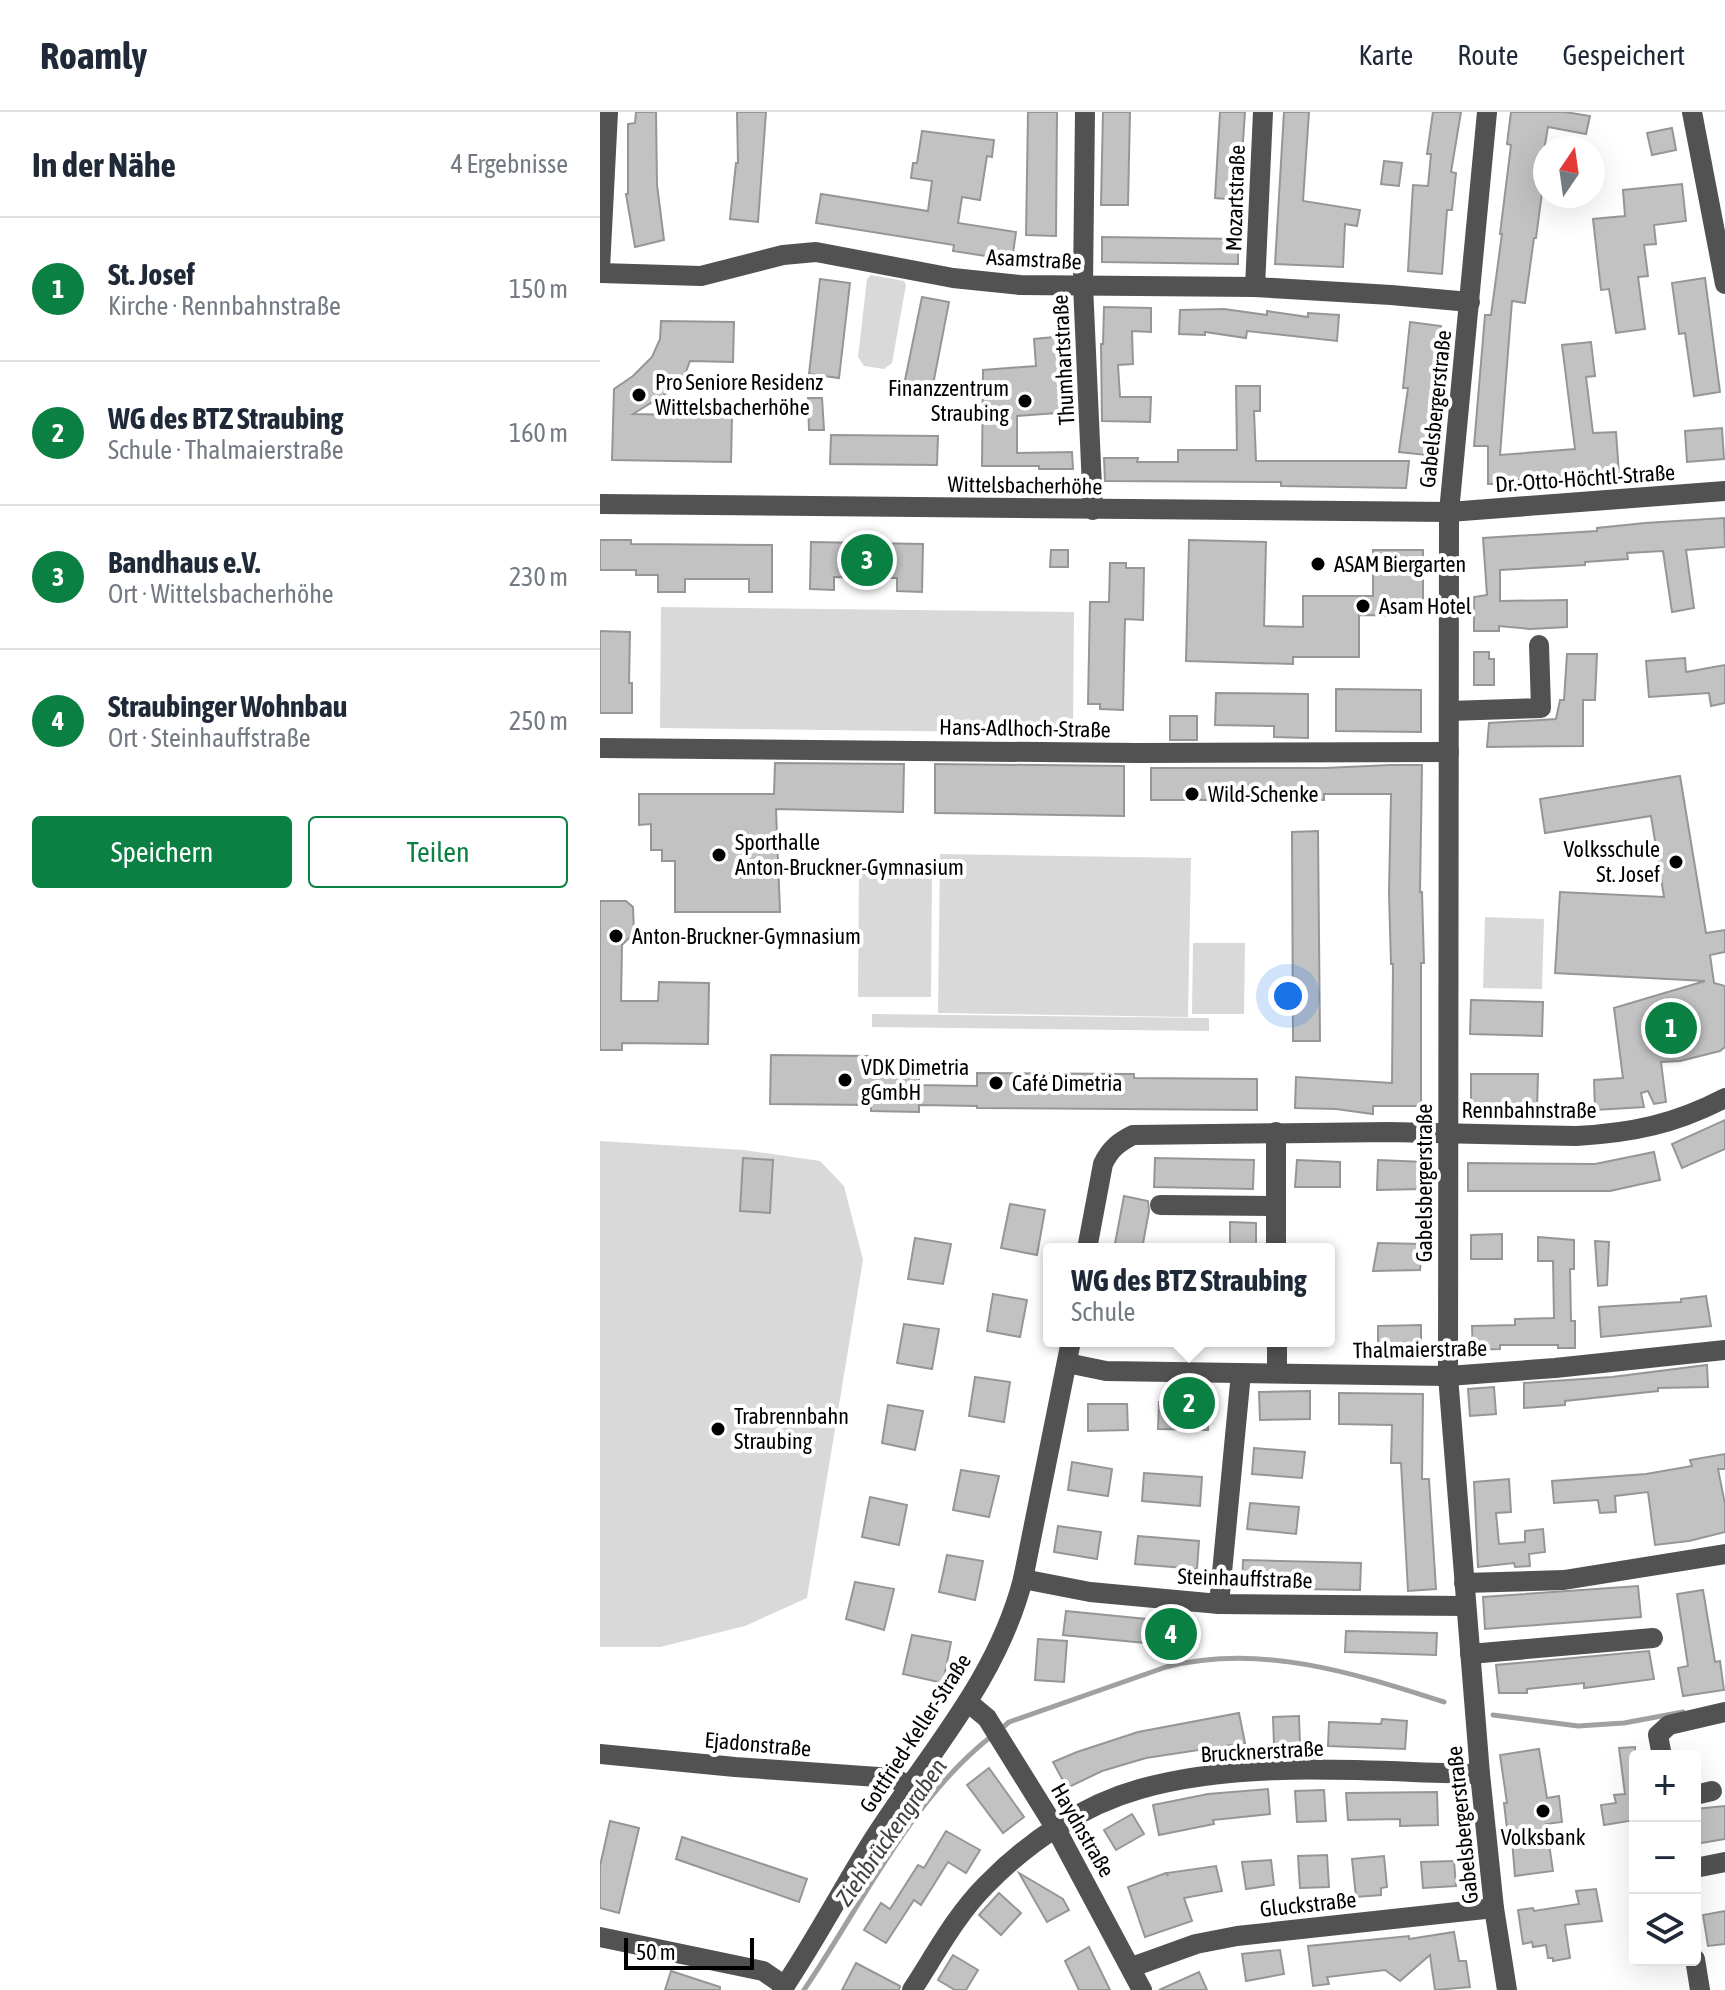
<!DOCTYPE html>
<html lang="de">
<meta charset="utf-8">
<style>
body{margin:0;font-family:"Asap Condensed",sans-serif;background:#f6f6f7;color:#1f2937}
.controls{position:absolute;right:24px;bottom:24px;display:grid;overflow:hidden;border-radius:8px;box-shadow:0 8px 32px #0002}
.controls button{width:72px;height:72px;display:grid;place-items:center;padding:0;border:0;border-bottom:2px solid #e0e1e3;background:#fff;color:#1f2937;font:40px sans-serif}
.compass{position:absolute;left:933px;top:24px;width:72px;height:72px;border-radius:50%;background:#fff;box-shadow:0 8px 32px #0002;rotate:13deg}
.scale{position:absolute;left:24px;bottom:20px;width:130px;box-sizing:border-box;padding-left:8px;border:4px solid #000;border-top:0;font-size:22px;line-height:28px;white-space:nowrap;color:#000;-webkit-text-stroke:6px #fff;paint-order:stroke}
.you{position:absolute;left:688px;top:884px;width:28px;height:28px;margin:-20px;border:6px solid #fff;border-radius:50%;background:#1a73e8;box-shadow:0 0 0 12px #1a73e833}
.badge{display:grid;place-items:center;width:52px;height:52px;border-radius:50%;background:#0b8043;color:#fff;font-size:26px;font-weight:700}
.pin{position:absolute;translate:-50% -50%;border:4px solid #fff;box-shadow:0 2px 8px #0006}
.popup{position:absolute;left:443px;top:1131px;width:292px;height:104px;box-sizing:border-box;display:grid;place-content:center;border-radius:8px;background:#fff;filter:drop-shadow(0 2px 6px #0005);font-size:26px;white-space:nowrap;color:#747a83}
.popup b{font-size:30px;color:#1f2937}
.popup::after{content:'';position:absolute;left:50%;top:100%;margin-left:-16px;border:16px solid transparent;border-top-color:#fff}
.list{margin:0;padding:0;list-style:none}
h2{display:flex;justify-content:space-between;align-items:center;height:104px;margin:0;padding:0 32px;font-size:34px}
h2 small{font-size:26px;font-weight:400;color:#747a83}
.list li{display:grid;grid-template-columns:52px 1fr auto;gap:24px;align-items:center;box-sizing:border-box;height:144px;padding:0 32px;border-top:2px solid #e0e1e3}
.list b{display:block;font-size:30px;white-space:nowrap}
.list p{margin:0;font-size:26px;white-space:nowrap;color:#747a83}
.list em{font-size:26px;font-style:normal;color:#747a83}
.actions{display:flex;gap:16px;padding:24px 32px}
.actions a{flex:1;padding:18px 0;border:2px solid #0b8043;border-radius:8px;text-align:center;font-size:28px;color:#0b8043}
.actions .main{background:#0b8043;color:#fff}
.icon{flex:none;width:44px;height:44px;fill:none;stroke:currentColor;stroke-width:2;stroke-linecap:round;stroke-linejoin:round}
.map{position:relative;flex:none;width:1125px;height:1878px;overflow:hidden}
header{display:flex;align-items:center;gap:48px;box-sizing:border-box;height:112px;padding:0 40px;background:#fff;border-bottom:2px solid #e0e1e3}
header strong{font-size:38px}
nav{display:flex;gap:44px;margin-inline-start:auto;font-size:28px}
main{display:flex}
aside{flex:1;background:#fff}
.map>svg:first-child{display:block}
.green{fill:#d9d9d9}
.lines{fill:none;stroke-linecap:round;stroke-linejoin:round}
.stream{stroke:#a0a0a0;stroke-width:5}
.building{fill:#c2c2c2;stroke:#969696;stroke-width:2}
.minor{stroke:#525252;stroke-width:20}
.poi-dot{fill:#000;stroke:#fff;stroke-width:3}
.labels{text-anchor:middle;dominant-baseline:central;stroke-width:8;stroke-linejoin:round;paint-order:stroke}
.street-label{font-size:22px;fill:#000;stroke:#fff}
.poi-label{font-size:22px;fill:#000;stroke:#fff;text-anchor:start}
.water-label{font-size:24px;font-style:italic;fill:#414141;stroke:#fff}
</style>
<header>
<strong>Roamly</strong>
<nav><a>Karte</a><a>Route</a><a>Gespeichert</a></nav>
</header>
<main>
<aside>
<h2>In der Nähe<small>4 Ergebnisse</small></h2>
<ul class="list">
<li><span class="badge">1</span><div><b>St. Josef</b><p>Kirche · Rennbahnstraße</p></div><em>150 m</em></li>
<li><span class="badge">2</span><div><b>WG des BTZ Straubing</b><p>Schule · Thalmaierstraße</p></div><em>160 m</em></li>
<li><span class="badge">3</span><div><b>Bandhaus e.V.</b><p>Ort · Wittelsbacherhöhe</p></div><em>230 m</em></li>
<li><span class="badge">4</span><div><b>Straubinger Wohnbau</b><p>Ort · Steinhauffstraße</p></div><em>250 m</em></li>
</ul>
<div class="actions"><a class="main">Speichern</a><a>Teilen</a></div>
</aside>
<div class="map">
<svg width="1125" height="1878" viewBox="0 0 1125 1878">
<rect width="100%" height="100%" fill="#fff"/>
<g class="green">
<path d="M271,163L304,169L306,173L292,251L284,257L264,254L258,245L267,167Z"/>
<path d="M61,495L474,500L473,621L60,616Z"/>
<path d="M340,742L591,746L588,905L338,901Z"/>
<path d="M259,758H332L331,885H258Z"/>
<path d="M885,805L944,807L942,877L883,876Z"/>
<path d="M593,831H645L644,902H592Z"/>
<path d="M272,902L609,906V919L272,915Z"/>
<path d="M0,1029L144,1038L220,1049L244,1074L263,1148L207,1486L145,1514L60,1535H0Z"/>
</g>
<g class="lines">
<g class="stream">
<path d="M893,1603L978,1614L1024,1611L1083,1600"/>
<path d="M401,1617L409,1610L566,1555C661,1531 754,1561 844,1590"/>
<path d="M204,1878C262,1793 311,1686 393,1623"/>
</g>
</g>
<g class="building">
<path d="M36,0H56L57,73L64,128L35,135L26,82H28V12L35,11Z"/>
<path d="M137,0H166L158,110L130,107L136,51H138Z"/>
<path d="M428,0H457L456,124L426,123Z"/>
<path d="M503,0H530L528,93H501Z"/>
<path d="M620,0H645L639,88L615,86Z"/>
<path d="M684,0H709L703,89L760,98L757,114L745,112L743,155L675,152Z"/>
<path d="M833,0H861L851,60L856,61L852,98H847L842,162L808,159L813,73L828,74L831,42H827Z"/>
<path d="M911,0H965L990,4L986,22L948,15L941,56L945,58L936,126H934L925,191L912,189L900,343L975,337L962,233L991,230L995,264L986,265L993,321L1016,320L1019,362L898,369V372H888V334H874L885,203H891L902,122H900L911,33L907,32Z"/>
<path d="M1072,16L1076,38L1052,43L1047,21Z"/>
<path d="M322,19L394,28L392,45L387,44L380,88L362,85L358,111L416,120L412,148L353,139L354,133L216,111L221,82L328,99L332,69L311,66L313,51H317Z"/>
<path d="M784,49L802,51L799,74L781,72Z"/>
<path d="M1082,72L1086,109L1054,113L1056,132L1044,133L1048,164L1038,165L1045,217L1016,221L1009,177L1001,178L993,107L1025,104L1023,78Z"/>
<path d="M502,125L638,127V152L502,150Z"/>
<path d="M1105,166L1120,280L1094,284L1085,221L1079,222L1072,171Z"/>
<path d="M220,167L250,171L239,266L209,262Z"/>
<path d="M322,185L349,190L331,283L303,278Z"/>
<path d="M504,195L551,196V220L532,219L533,252L518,253L520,285H551L550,310L502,309L501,232H503Z"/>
<path d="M624,197L667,203V199L708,205V201L739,203L737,229L647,219L646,226L605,220V223L579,222L580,198Z"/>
<path d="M61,209L134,210L133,250L90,249L84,265L72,278L33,302L132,304L131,350L12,348L14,277L33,264L52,245L60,227Z"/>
<path d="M810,210L841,214L826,343L799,340L808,276H803Z"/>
<path d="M464,224L470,300L417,304V341L472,340L473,357H439V354H382L383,258L436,254L434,227Z"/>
<path d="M636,274H660V299H654L656,349H809L806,376L681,374V370L505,369L504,346H538L537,350H578V338H637Z"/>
<path d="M208,286H222L224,318H209Z"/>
<path d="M1122,316L1124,347L1087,350L1085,319Z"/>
<path d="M231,323L338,324L337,353L230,352Z"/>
<path d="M1124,406L1125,435L1086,438L1094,496L1072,500L1063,439L1027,441L1028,447L985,450V453L900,458V489L967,488V515L930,517L899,514V519H874V485L887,483L883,426L997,419V416L1045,411Z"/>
<path d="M0,428H31V432L172,433V480H149V467H85V480H58V463H36V458H0Z"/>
<path d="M589,428L666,430L664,514L703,515V484H773V438H823V504L759,503V545H693V552L586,549Z"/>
<path d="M211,430L323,432L322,480L297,479V466L234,465V478L210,477Z"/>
<path d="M451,438H468V455H450Z"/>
<path d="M510,451H526V456H544L543,508L525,507L523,598L500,597V592H488L490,490H509Z"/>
<path d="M0,519L30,520L29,571H32V601H0Z"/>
<path d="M874,540H889V547H894V573H874Z"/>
<path d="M967,542H997L995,588H983V634L887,635L889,611L956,607L960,588H964Z"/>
<path d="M1085,546L1086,560L1125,553V591L1111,594L1109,581L1049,585L1046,549Z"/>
<path d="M736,577L821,578V620L736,619Z"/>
<path d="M616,581L708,582V626L674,625V614L615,613Z"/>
<rect x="570" y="604" width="27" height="24"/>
<path d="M175,651L304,652L303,700L176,697L180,800H75V749H62V738H51V712L39,713V682H174Z"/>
<path d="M335,652L524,654V704L335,701Z"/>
<path d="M791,653H822L820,780H822L824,851H821V994H773V1002L736,997L695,996L696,965L792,971L793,852H791L789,781L791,682H724V688H551V656H724Z"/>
<path d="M1080,664L1106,821L1125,818V840L1110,843L1114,871L1125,874V935L1120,939L1080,949L1061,950L1066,990L1054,992L1048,979L1041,981L1044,995L995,998L994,968L1023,966L1014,896L1105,869L955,861L960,780L1064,785L1051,704L945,721L940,687Z"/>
<path d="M718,719L720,929H693L692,720Z"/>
<path d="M0,789H26L33,795L34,821L22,833L21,889H58L59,870L109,871L108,932L22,931V938H0Z"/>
<path d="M871,888L943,890L942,924L870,922Z"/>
<path d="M171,943L272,944L271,962H319V973L377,974V961L534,962V966L657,967V998L377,996V994L319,993V1000L271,999V993L170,992Z"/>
<path d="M871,962H938L937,998H871Z"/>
<path d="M1125,1008V1037L1082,1056L1072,1032Z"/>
<path d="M1054,1040L1060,1068L1010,1079H868V1051L995,1052Z"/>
<path d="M143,1046L173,1048L170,1101L140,1099Z"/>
<path d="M555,1046L654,1048L653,1077L554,1075Z"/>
<path d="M697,1048L740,1050V1075H695Z"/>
<path d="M778,1048L824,1050L823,1077L777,1078Z"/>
<path d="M524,1084L548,1089L549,1099L542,1137H514Z"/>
<path d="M410,1092L445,1098L437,1143L401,1136Z"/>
<path d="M630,1110L656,1111V1137H630Z"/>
<path d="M902,1122V1147H871V1123Z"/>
<path d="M938,1125L974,1128V1157H970L971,1209H975V1236H958V1233H900V1237L873,1238L872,1214L915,1213V1207L954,1206L953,1149H938Z"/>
<path d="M315,1126L351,1132L343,1172L308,1167Z"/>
<path d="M995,1129L1009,1130L1007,1173L998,1174Z"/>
<path d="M778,1131L822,1132L820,1158L773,1159Z"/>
<path d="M393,1182L427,1188L420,1225L387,1219Z"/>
<path d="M1106,1184L1111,1214L1001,1225L999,1195L1081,1190V1187Z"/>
<path d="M304,1212L339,1217L332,1257L297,1251Z"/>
<path d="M821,1213V1238H778V1214Z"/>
<path d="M1107,1253L1108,1275L1058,1276V1279L965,1289V1293L924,1296V1271L1012,1265Z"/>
<path d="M375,1265L410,1270L404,1310L369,1304Z"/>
<path d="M894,1275L896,1302L870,1304L868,1277Z"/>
<path d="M710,1279V1307L660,1308L659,1280Z"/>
<path d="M739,1281L823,1282L822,1367H829L836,1477L808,1479L801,1351H791L792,1313L739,1312Z"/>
<path d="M559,1290L608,1292V1318L558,1317Z"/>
<path d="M488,1292H527L528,1318L488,1319Z"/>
<path d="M288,1293L323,1299L315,1338L282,1331Z"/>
<path d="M654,1336L705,1340L702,1366L652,1362Z"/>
<path d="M1125,1342V1357H1118L1125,1392V1420L1089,1429L1055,1433L1048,1380L1015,1384L1016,1400L1000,1401L998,1388L954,1391L952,1369L1046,1362L1092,1354L1090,1348Z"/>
<path d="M472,1350L512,1357L508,1384L468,1378Z"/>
<path d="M361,1358L399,1364L389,1405L353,1398Z"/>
<path d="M544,1361L602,1365L600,1394L542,1389Z"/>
<path d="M909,1367L911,1400L896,1401L899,1432L925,1430V1419L943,1417L945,1440L929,1442L930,1454L915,1455L914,1451L878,1455L874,1370Z"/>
<path d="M270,1385L307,1393L299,1433L262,1425Z"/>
<path d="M650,1391L699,1395L696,1422L647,1417Z"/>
<path d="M458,1414L501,1420L497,1447L454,1440Z"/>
<path d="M538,1424L599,1429L597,1457L535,1452Z"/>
<path d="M347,1443L383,1449L375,1488L339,1480Z"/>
<path d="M643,1448L761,1451L760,1478L642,1476Z"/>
<path d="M255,1470L294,1477L284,1518L246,1507Z"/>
<path d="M1038,1474L1041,1505L885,1517L883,1485Z"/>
<path d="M1103,1478L1115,1550L1120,1549L1124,1578L1083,1584L1078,1556L1088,1554L1077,1482Z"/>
<path d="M466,1499L597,1512L596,1536L463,1523Z"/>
<path d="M746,1519L837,1521L836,1543L745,1540Z"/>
<path d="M312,1523L351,1530L343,1571L303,1562Z"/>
<path d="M438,1527L467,1529L464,1570L435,1568Z"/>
<path d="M1049,1539L1054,1567L984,1576V1571L927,1577V1581H899L896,1553Z"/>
<path d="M639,1601L645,1631L546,1646L502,1659L467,1676L453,1650L477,1640L538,1620Z"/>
<path d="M699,1604L700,1633H674L673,1605Z"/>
<path d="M782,1607L807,1609L805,1637L728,1634L729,1610L781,1612Z"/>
<path d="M1035,1635V1708L1004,1713L1001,1693L1016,1691L1014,1683L1025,1682L1019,1636Z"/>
<path d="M939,1637L947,1686L959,1684L962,1710L946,1712L953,1759L915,1764L911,1716L907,1717L904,1691H907L900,1643Z"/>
<path d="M389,1656L424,1705L403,1721L367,1673Z"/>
<path d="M668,1677L670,1702L613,1708L614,1712L559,1723L553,1693L608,1682Z"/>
<path d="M724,1678L726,1709L697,1710L695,1679Z"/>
<path d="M837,1680L838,1713L800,1714V1707L748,1708L746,1681Z"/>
<path d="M1125,1694V1727L1095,1732V1697Z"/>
<path d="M532,1702L544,1722L516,1738L504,1718Z"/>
<path d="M10,1709L39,1716L19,1801L0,1796V1754Z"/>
<path d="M346,1719L380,1738L366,1761L348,1750L321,1793L314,1788L286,1831L264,1818L281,1791L290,1797L318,1753L324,1756Z"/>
<path d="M82,1725L207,1767L199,1790L76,1747Z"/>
<path d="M727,1743L729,1775L700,1776L698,1744Z"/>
<path d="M784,1744L787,1775L781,1776V1783L756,1785L752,1747Z"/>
<path d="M671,1748L674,1773L646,1777L642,1750Z"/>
<path d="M854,1749L856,1774L823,1776L821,1750Z"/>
<path d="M616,1754L622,1779L584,1786L592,1809L545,1825L528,1775L566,1761L568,1764L567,1761Z"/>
<path d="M419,1761L463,1787L469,1798L447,1810Z"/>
<path d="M996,1777L1002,1809L965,1813L970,1846L953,1849V1846H948L946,1833L933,1835L932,1830L923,1832L918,1798L933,1796L934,1799L979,1792L976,1779Z"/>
<path d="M399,1781L421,1801L401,1823L379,1803Z"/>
<path d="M1125,1799V1832L1108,1834L1103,1803Z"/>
<path d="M854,1820L859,1849H866L870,1875L835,1878L830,1843L800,1869L785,1858L727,1865L729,1872L713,1874L708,1834L809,1824V1827Z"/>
<path d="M489,1835L510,1878H479L465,1849Z"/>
<path d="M680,1838L684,1862L646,1869L642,1842Z"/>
<path d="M353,1843L378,1858L366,1878H355L338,1868Z"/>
<path d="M256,1851L300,1874L299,1878H242Z"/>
<path d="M71,1859L120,1875V1878H65Z"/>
<path d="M599,1860L607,1878H559Z"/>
</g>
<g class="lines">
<g class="minor">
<path d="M485,0L483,173L493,398"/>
<path d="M887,0L849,400L848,1264L880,1662L894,1796L907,1878"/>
<path d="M1092,0L1125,172"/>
<path d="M0,157L8,0"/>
<path d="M0,161L101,164L183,143L216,140L353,166L420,173L655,175L791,183L870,190"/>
<path d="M655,175L663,0"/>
<path d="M0,392L849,400L1125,379"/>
<path d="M849,599L941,596L939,533"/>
<path d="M0,636L538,641L849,640"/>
<path d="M676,1020V1137"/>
<path d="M560,1093L676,1094"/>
<path d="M487,1137L503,1052C510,1037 519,1030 533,1023L789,1020L976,1024C1032,1021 1075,1012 1125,986"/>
<path d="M677,1229V1261"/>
<path d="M467,1251L506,1259L848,1264L955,1256L1125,1238"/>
<path d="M423,1467L490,1480L619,1492L866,1494"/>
<path d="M864,1471L964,1468L1125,1442"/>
<path d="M619,1492L641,1261"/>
<path d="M870,1542L1053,1526"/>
<path d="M369,1591L387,1606L456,1717L542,1878"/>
<path d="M0,1642L135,1655L292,1666L311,1674"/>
<path d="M1062,1644L1058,1623L1069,1613L1125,1600"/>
<path d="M1095,1683L1112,1679"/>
<path d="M1095,1756L1125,1750"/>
<path d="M0,1825L163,1859L185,1874"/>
<path d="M1095,1847L1100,1878"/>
<path d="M532,1855L596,1832L637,1824L894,1796"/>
<path d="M182,1878C214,1831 241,1779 271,1731C326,1644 397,1569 423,1467L471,1229"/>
<path d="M312,1878C335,1843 356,1803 386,1773C427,1731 482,1693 540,1677C647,1647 770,1660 880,1662"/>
</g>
</g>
<g class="poi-dot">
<circle cx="39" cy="283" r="8"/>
<circle cx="425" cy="289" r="8"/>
<circle cx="718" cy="452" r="8"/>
<circle cx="763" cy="494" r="8"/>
<circle cx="592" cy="682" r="8"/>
<circle cx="119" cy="743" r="8"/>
<circle cx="1076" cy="750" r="8"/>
<circle cx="16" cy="824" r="8"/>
<circle cx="245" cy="968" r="8"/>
<circle cx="396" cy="971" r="8"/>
<circle cx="118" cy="1317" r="8"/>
<circle cx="943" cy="1699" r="8"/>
</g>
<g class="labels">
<g class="street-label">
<text transform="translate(635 86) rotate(-88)">Mozartstraße</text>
<text transform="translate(434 147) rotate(3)">Asamstraße</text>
<text transform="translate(463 248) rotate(-93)">Thumhartstraße</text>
<text transform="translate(835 297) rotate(-84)">Gabelsbergerstraße</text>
<text transform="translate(985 366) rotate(-4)">Dr.-Otto-Höchtl-Straße</text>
<text transform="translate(425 373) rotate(1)">Wittelsbacherhöhe</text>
<text transform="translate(425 616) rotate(1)">Hans-Adlhoch-Straße</text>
<text x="929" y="998">Rennbahnstraße</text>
<text transform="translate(824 1071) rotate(-90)">Gabelsbergerstraße</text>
<text transform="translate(820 1237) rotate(-1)">Thalmaierstraße</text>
<text transform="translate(645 1466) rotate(2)">Steinhauffstraße</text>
<text transform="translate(315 1621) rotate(-57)">Gottfried-Keller-Straße</text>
<text transform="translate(158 1632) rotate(5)">Ejadonstraße</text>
<text transform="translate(662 1639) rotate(-3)">Brucknerstraße</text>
<text transform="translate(862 1713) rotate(-96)">Gabelsbergerstraße</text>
<text transform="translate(483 1718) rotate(60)">Haydnstraße</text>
<text transform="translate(708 1792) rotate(-6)">Gluckstraße</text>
</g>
<g class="poi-label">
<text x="55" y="270">Pro Seniore Residenz<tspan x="55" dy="25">Wittelsbacherhöhe</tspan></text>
<text x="409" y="276" text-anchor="end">Finanzzentrum<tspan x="409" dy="25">Straubing</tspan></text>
<text x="734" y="452">ASAM Biergarten</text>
<text x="779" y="494">Asam Hotel</text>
<text x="608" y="682">Wild-Schenke</text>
<text x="135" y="730">Sporthalle<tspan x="135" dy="25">Anton-Bruckner-Gymnasium</tspan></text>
<text x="1060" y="737" text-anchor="end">Volksschule<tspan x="1060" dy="25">St. Josef</tspan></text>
<text x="32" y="824">Anton-Bruckner-Gymnasium</text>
<text x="261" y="955">VDK Dimetria<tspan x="261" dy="25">gGmbH</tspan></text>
<text x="412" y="971">Café Dimetria</text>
<text x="134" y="1304">Trabrennbahn<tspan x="134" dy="25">Straubing</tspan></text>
<text x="943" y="1725" text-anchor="middle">Volksbank</text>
</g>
<g class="water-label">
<text transform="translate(291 1720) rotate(-55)">Ziehbrückengraben</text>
</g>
</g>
</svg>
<div class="controls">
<button>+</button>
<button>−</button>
<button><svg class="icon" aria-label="layers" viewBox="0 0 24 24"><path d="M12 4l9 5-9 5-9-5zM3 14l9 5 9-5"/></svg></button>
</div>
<svg class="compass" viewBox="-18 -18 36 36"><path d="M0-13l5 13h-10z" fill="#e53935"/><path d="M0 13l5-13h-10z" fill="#747a83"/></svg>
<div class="scale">50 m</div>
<div class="you"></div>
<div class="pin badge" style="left:1071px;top:916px">1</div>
<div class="pin badge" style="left:589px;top:1291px">2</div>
<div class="popup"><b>WG des BTZ Straubing</b>Schule</div>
<div class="pin badge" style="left:267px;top:448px">3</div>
<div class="pin badge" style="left:571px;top:1522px">4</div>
</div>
</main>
